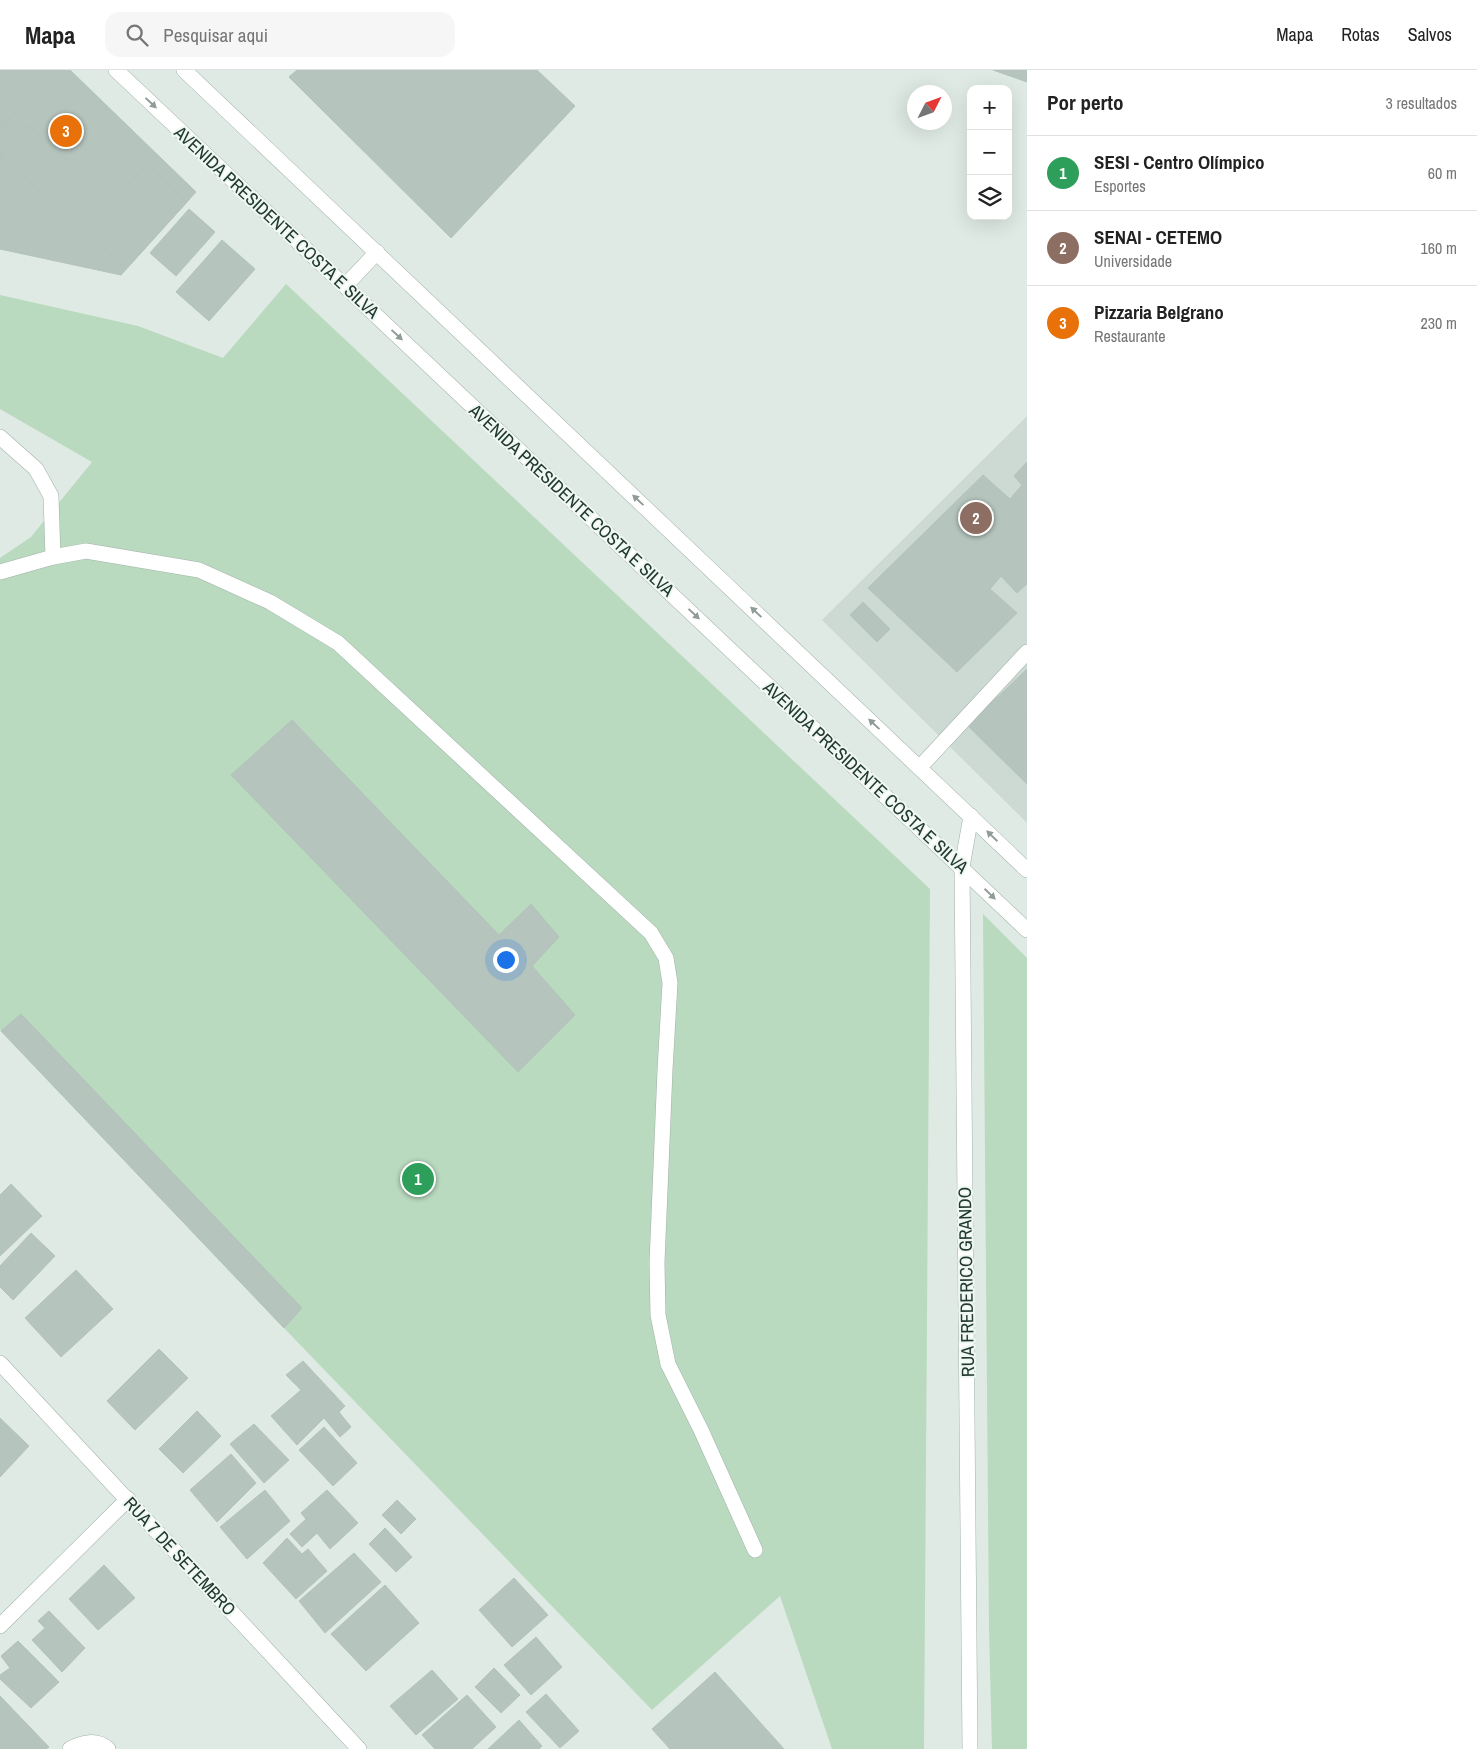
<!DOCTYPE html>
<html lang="pt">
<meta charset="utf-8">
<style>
body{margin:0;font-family:"Archivo Narrow",sans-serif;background:#f6f6f6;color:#222}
.controls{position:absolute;right:15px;top:15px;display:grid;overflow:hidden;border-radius:10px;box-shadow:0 5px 20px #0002}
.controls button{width:45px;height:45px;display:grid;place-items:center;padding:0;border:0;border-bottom:1px solid #e0e0e0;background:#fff;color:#222;font:25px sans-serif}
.compass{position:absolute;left:907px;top:15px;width:45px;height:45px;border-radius:50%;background:#fff;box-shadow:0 5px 20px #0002;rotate:48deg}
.you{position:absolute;left:505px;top:889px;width:18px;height:18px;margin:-12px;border:4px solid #fff;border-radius:50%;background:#1a73e8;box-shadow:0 0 0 8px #1a73e833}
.badge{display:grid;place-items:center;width:32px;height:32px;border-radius:50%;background:#d93025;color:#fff;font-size:16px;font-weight:700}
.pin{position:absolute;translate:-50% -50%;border:2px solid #fff;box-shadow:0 1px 5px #0006}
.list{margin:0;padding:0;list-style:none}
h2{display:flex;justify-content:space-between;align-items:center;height:65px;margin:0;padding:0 20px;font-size:21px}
h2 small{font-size:16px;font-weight:400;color:#767676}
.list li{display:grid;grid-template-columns:32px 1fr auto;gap:15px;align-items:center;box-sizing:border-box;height:75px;padding:0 20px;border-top:1px solid #e0e0e0}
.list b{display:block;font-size:19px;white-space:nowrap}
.list p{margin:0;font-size:16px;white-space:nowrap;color:#767676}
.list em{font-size:16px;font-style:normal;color:#767676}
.icon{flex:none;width:28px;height:28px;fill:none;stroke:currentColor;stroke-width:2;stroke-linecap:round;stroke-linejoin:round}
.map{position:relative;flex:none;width:1027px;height:1679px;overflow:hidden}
header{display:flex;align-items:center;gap:30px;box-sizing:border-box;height:70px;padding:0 25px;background:#fff;border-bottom:1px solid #e0e0e0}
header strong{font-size:24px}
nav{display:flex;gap:28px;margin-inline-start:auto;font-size:18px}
.search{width:350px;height:45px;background:#f6f6f6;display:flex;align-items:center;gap:12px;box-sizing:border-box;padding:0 18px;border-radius:15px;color:#767676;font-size:19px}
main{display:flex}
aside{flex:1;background:#fff}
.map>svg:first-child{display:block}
.built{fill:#cdd9d3}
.green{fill:#b9dabe}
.building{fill:#b5c4bd;stroke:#b2c3ba}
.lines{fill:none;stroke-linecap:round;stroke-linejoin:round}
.service-casing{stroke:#a2b1aa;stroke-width:16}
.minor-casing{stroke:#a2b1aa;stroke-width:16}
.tertiary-casing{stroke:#a2b1aa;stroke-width:16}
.service{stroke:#fff;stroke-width:15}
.minor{stroke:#fff;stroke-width:15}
.tertiary{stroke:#fff;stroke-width:15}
.oneway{fill:#909c98}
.labels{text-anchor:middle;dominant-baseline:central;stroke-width:4;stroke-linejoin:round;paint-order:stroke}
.street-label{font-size:18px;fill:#213930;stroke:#eff7f2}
</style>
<header>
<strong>Mapa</strong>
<div class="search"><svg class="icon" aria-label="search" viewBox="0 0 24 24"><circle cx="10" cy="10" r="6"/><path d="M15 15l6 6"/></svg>Pesquisar aqui</div>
<nav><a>Mapa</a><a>Rotas</a><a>Salvos</a></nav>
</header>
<main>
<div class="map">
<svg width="1027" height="1679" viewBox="0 0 1027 1679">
<rect width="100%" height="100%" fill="#dfeae4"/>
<path class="built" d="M1027,346V753L822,550Z"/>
<g class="green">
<path d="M286,214L930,819L924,1679H832L780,1526L652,1640L284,1258L0,960V488L31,467L92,392L0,339V225L138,256L223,288Z"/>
<path d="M983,844L1027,888V1679H992L989,1558Z"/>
</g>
<g class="building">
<path d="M0,0H51L93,39L55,80L0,28Z"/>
<path d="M0,0H70L196,122L121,205L0,179Z"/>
<path d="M297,0H537L575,36L451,168L289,7Z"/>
<path d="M993,0H1027V12Z"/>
<path d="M0,28L15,42L0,60Z"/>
<path d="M28,55L112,133L148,93L186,133L126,199L0,85Z"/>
<path d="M189,139L215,162L176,206L150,183Z"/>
<path d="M222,170L255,199L209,251L176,222Z"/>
<path d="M1027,392V514L1017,523L1001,506L990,519L1017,543L957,602L868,518L983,405L1010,429L1022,415L1014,406Z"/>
<path d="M863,532L890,559L877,572L850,545Z"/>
<path d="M1027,599V646L1003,622Z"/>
<path d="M1003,622L1027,646V714L967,655Z"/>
<path d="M292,650L499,865L531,834L559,867L532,896L575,945L518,1002L231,705Z"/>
<path d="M21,944L302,1238L284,1258L1,961Z"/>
<path d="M11,1114L42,1146L0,1186V1125Z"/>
<path d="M31,1163L55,1186L13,1230L0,1217V1196Z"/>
<path d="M76,1200L113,1239L61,1287L25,1248Z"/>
<path d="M159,1279L188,1308L135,1360L107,1331Z"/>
<path d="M303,1291L345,1336L339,1342L351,1357L340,1367L324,1348L297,1375L271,1346L301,1320L286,1305Z"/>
<path d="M197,1341L221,1366L183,1403L159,1379Z"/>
<path d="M0,1348L29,1376L0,1407Z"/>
<path d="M254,1354L289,1390L264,1413L230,1374Z"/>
<path d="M324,1357L357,1393L333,1416L299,1380Z"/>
<path d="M231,1384L256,1413L217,1452L190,1420Z"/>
<path d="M265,1420L290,1451L247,1489L220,1457Z"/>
<path d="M327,1420L358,1453L330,1479L317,1463L302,1477L290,1464L306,1449L301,1443Z"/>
<path d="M397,1430L416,1449L401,1464L382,1445Z"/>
<path d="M385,1458L412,1487L396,1502L369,1474Z"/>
<path d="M287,1468L302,1484L308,1479L327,1501L296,1529L263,1493Z"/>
<path d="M354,1483L381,1512L325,1563L299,1531Z"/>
<path d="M104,1495L135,1528L98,1560L69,1529Z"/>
<path d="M514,1508L548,1545L512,1577L479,1540Z"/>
<path d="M385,1515L419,1553L366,1601L331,1564Z"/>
<path d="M49,1541L85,1578L62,1602L32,1570L45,1558L38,1551Z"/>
<path d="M536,1567L562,1597L531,1625L504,1595Z"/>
<path d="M18,1571L59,1612L31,1638L0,1609V1605L10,1598L1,1586Z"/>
<path d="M494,1598L520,1625L501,1643L475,1617Z"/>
<path d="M432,1600L458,1629L416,1665L390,1636Z"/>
<path d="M715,1602L784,1679H670L652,1659Z"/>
<path d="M546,1624L579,1661L560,1678L526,1642Z"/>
<path d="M467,1625L496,1657L472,1679H435L422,1665Z"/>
<path d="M0,1626L49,1677L46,1679H0Z"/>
<path d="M519,1650L542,1676L539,1679H488Z"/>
</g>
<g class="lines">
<g class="service-casing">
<g id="service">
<path d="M53,487L86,481L199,500L270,532L338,573L651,863L666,888L670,913L665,1000L657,1193L658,1245L668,1294L701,1360L755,1480"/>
<path d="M920,697L1027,582"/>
<path d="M70,1679C82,1672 97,1669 108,1679"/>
</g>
</g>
<g class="minor-casing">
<g id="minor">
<path d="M116,0L1027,860"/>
<path d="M184,0L1027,800"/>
<path d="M345,216L377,182"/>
<path d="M0,367L36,399L51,426L53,487L0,502"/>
<path d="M0,1556L128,1429"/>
<path d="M970,1679L962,797L971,746"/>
</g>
</g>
<g class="tertiary-casing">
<path id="tertiary" d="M0,1293L359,1679"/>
</g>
<use href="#service" class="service"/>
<use href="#minor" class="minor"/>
<use href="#tertiary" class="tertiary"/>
</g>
<defs><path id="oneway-solid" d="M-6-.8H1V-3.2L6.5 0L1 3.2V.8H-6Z" transform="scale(1.25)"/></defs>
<g class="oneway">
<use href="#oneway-solid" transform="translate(151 33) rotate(43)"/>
<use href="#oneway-solid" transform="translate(397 265) rotate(43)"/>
<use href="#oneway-solid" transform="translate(638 430) rotate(-137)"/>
<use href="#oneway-solid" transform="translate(756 542) rotate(-137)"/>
<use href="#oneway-solid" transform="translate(694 544) rotate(43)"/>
<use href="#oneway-solid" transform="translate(874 654) rotate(-137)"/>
<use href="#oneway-solid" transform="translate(992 766) rotate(-136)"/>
<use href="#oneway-solid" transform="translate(990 824) rotate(44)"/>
</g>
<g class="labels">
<g class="street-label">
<text transform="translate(277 152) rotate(43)">AVENIDA PRESIDENTE COSTA E SILVA</text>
<text transform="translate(572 430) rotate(43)">AVENIDA PRESIDENTE COSTA E SILVA</text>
<text transform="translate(866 707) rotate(43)">AVENIDA PRESIDENTE COSTA E SILVA</text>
<text transform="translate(966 1212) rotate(-91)">RUA FREDERICO GRANDO</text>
<text transform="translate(180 1486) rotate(47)">RUA 7 DE SETEMBRO</text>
</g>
</g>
</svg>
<div class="controls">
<button>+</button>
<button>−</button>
<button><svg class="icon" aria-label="layers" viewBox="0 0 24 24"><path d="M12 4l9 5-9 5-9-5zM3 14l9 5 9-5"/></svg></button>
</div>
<svg class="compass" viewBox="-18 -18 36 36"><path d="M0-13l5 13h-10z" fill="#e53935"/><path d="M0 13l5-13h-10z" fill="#767676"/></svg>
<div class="you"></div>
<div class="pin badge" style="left:418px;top:1109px;background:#2e9e5b">1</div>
<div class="pin badge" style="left:976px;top:448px;background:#8d6e63">2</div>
<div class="pin badge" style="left:66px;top:61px;background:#e8710a">3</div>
</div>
<aside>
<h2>Por perto<small>3 resultados</small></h2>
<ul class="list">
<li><span class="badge" style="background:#2e9e5b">1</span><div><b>SESI - Centro Olímpico</b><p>Esportes</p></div><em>60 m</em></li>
<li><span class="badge" style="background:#8d6e63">2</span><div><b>SENAI - CETEMO</b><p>Universidade</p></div><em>160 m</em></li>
<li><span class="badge" style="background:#e8710a">3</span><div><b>Pizzaria Belgrano</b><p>Restaurante</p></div><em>230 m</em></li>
</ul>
</aside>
</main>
